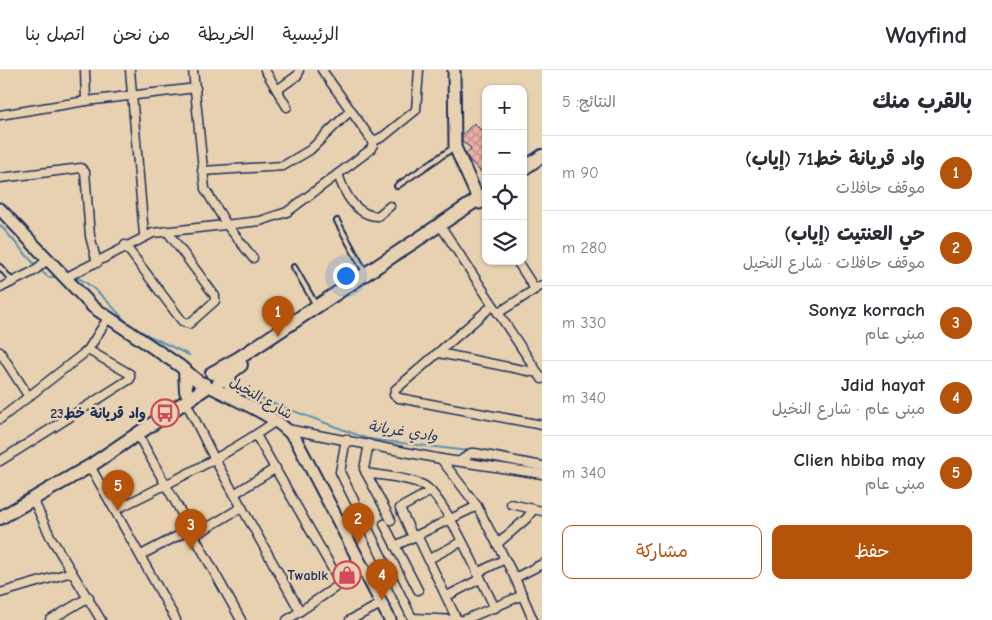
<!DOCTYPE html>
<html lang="ar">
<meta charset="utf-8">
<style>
body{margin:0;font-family:"Comic Neue","Playpen Sans Arabic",sans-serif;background:#f7f7f7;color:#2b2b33;direction:rtl}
.controls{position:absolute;right:15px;top:15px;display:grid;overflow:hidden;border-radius:10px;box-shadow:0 1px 4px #0004}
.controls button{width:45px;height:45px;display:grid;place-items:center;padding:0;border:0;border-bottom:1px solid #e1e1e2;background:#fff;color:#2b2b33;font:25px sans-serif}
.you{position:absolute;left:345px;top:205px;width:18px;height:18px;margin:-12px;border:4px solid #fff;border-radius:50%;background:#1a73e8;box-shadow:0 0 0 8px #1a73e833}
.badge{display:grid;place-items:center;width:32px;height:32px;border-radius:50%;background:#b45309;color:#fff;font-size:16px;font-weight:700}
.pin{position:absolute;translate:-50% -41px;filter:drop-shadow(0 1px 2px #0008)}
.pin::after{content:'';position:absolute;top:26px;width:18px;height:15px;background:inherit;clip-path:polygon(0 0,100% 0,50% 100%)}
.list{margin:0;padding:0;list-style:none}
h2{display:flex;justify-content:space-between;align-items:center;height:65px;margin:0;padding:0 20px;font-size:21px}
h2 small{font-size:16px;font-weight:400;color:#7c7c81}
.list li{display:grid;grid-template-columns:32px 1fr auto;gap:15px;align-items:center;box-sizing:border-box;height:75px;padding:0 20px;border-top:1px solid #e1e1e2}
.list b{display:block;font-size:19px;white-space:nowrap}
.list p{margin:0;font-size:16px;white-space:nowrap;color:#7c7c81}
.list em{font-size:16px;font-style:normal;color:#7c7c81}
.actions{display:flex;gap:10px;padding:15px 20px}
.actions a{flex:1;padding:11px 0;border:1px solid #b45309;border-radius:10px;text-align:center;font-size:18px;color:#b45309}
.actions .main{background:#b45309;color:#fff}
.icon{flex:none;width:28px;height:28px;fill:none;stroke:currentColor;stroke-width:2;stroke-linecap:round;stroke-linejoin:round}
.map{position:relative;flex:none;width:542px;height:550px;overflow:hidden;direction:ltr}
header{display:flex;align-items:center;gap:30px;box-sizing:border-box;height:70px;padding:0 25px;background:#fff;border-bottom:1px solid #e1e1e2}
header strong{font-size:24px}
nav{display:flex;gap:28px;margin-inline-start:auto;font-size:18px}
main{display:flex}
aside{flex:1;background:#fff}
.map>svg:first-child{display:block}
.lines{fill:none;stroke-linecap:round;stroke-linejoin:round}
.stream{stroke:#5b93ae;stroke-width:2}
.building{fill:url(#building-cross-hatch);stroke:#1b2f5e}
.service-casing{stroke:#1b2f5e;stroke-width:8}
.minor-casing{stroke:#1b2f5e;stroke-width:11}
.secondary-casing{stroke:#1b2f5e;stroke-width:15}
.trunk-casing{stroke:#1b2f5e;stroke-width:16}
.service{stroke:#e7d1b0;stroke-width:4}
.minor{stroke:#e7d1b0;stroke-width:8}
.secondary{stroke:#e7d1b0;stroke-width:11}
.trunk{stroke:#e7d1b0;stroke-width:12}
.labels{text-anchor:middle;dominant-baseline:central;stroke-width:5;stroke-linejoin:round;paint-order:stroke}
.street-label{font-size:14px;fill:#1b2f5e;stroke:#e7d1b0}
.poi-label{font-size:14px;font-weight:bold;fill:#1b2f5e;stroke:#e7d1b0;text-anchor:end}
.water-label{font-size:15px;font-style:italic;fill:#26406b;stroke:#e7d1b0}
</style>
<header>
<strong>Wayfind</strong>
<nav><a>الرئيسية</a><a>الخريطة</a><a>من نحن</a><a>اتصل بنا</a></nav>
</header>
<main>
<aside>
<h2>بالقرب منك<small>النتائج: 5</small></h2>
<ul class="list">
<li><span class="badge">1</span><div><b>واد قريانة خط71 (إياب)</b><p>موقف حافلات</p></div><em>90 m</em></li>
<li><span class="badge">2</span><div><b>حي العنتيت (إياب)</b><p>موقف حافلات · شارع النخيل</p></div><em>280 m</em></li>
<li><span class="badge">3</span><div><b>Sonyz korrach</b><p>مبنى عام</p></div><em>330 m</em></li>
<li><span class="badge">4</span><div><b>Jdid hayat</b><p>مبنى عام · شارع النخيل</p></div><em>340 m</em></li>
<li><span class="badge">5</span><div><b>Clien hbiba may</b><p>مبنى عام</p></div><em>340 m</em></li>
</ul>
<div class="actions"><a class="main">حفظ</a><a>مشاركة</a></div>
</aside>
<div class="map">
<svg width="542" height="550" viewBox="0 0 542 550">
<defs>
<pattern id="building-cross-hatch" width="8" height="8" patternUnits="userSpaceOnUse" patternTransform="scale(1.25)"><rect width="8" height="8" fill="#e9afa5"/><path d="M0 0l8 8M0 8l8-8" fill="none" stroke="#bc8f8a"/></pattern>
</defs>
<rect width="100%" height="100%" fill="#e7d1b0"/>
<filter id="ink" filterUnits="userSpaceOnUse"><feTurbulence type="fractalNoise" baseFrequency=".02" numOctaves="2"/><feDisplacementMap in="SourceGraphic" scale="10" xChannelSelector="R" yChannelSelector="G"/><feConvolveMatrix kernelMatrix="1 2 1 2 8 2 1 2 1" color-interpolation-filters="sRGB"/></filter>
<g filter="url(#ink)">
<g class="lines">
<g class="stream">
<path d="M0,155L36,196"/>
<path d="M40,200L48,207H56"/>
<path d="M73,207C90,209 117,242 129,255"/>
<path d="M137,260L189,285"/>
<path d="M238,320L368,369L469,381"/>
</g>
</g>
<path class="building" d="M474,53L486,65V101L483,104L469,90L466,84L471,78L462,72V65Z"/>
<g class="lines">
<g class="service-casing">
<g id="service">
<path d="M397,116L453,78"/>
<path d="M337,151L365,202"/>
<path d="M0,197L13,212"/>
<path d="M294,197L316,235"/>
</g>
</g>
<g class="minor-casing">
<g id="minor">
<path d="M85,0L86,31"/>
<path d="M130,0L144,165"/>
<path d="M193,0L205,119L227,155L253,188"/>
<path d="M265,0L287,37"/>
<path d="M277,20L298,5L299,0"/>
<path d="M0,45L86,31L196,18"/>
<path d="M372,72L384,66L416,40L419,0"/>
<path d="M202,101L283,96L310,80L351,40"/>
<path d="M338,104C344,123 356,146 378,146L390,136"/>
<path d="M0,108L81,98L85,102L90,166L97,193"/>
<path d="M440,155L542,309"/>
<path d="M125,175L182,251L189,254L215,231V226L167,161"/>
<path d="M517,191L535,219"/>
<path d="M65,208L153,163L260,151L287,142L370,80L373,75L371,69L322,0"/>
<path d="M0,218L34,201L48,189"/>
<path d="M493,235L395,320L394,325L399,328L542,355"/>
<path d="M498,243L542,215"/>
<path d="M0,282L29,327"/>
<path d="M439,283L538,303"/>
<path d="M186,332L214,388L300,541"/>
<path d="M0,349L88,280L108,248"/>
<path d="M287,359L441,389L477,436L515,508L533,550"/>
<path d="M138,365L241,550"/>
<path d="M256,365L341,514"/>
<path d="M346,369L340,402L413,550"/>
<path d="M369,374L364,399L391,450"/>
<path d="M441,389L542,404"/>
<path d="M0,391L130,309V304L88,280"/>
<path d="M460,391L471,383H475L542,396"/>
<path d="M90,396L176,550"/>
<path d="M366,403C383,406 406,407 423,415C445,426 482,513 495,538"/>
<path d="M234,424L276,398"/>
<path d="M33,429L50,466L101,550"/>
<path d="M511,434L542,441"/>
<path d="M115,440C169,413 226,386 276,351"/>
<path d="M384,454L418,520"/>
<path d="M195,465L242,437"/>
<path d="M417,465L457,550"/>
<path d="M413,467L400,438L431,421"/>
<path d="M497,474L526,449L533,440"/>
<path d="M395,476L477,436"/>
<path d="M141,485L191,459"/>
<path d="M429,489L461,472"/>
<path d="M477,503L505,489"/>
<path d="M515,508L542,494"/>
<path d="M0,523L72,502"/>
<path d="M447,526L480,509"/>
<path d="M413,548L460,550"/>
<path d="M50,550L89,527"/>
<path d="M287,550L364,498"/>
<path d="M350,550L383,533"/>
<path d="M464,550L523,525"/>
</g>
</g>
<g class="secondary-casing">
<g id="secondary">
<path d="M454,0L455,77L480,133"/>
<path d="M0,139L93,237L180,296L199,312L205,314"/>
<path d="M213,318C241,333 274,344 295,368L390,550"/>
</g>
</g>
<g class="trunk-casing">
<g id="trunk">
<path d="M523,99L542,86"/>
<path d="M185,300L186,321"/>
<path d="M212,303L239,288L486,124"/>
<path d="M230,303L229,312L233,322"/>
<path d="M219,312L241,295"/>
<path d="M0,448L90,396L207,317"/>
</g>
</g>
<use href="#service" class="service"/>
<use href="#minor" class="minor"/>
<use href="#secondary" class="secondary"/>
<use href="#trunk" class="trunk"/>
</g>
</g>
<defs>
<g id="bus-ring" transform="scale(1.4375)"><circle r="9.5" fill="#e7d1b0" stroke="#d1495b" stroke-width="1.5"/><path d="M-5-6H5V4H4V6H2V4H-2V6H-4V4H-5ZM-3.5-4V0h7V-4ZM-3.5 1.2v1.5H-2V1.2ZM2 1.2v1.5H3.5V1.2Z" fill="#d1495b"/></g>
<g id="shop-ring" transform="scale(1.4375)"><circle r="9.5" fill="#e7d1b0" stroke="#d1495b" stroke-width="1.5"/><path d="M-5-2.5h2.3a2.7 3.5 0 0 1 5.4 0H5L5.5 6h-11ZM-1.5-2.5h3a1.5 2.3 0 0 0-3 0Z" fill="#d1495b"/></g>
</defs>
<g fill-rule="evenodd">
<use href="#bus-ring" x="165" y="343"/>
<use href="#shop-ring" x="347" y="505"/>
</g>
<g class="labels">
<g class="street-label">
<text transform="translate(261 328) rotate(30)">شارع النخيل</text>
</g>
<g class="poi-label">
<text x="146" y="343">واد قريانة خط23</text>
<text x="328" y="505">Twablk</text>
</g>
<g class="water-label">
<text transform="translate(403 361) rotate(9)">وادي غريانة</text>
</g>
</g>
</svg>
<div class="controls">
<button>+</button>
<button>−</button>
<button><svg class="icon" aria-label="locate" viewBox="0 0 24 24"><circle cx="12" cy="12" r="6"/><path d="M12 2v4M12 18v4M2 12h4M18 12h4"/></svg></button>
<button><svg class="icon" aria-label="layers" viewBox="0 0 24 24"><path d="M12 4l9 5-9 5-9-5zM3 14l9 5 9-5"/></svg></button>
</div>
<div class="you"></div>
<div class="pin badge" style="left:278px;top:267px">1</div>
<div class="pin badge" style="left:358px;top:474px">2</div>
<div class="pin badge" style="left:191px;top:480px">3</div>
<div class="pin badge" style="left:382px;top:530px">4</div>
<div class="pin badge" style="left:118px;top:441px">5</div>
</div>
</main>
